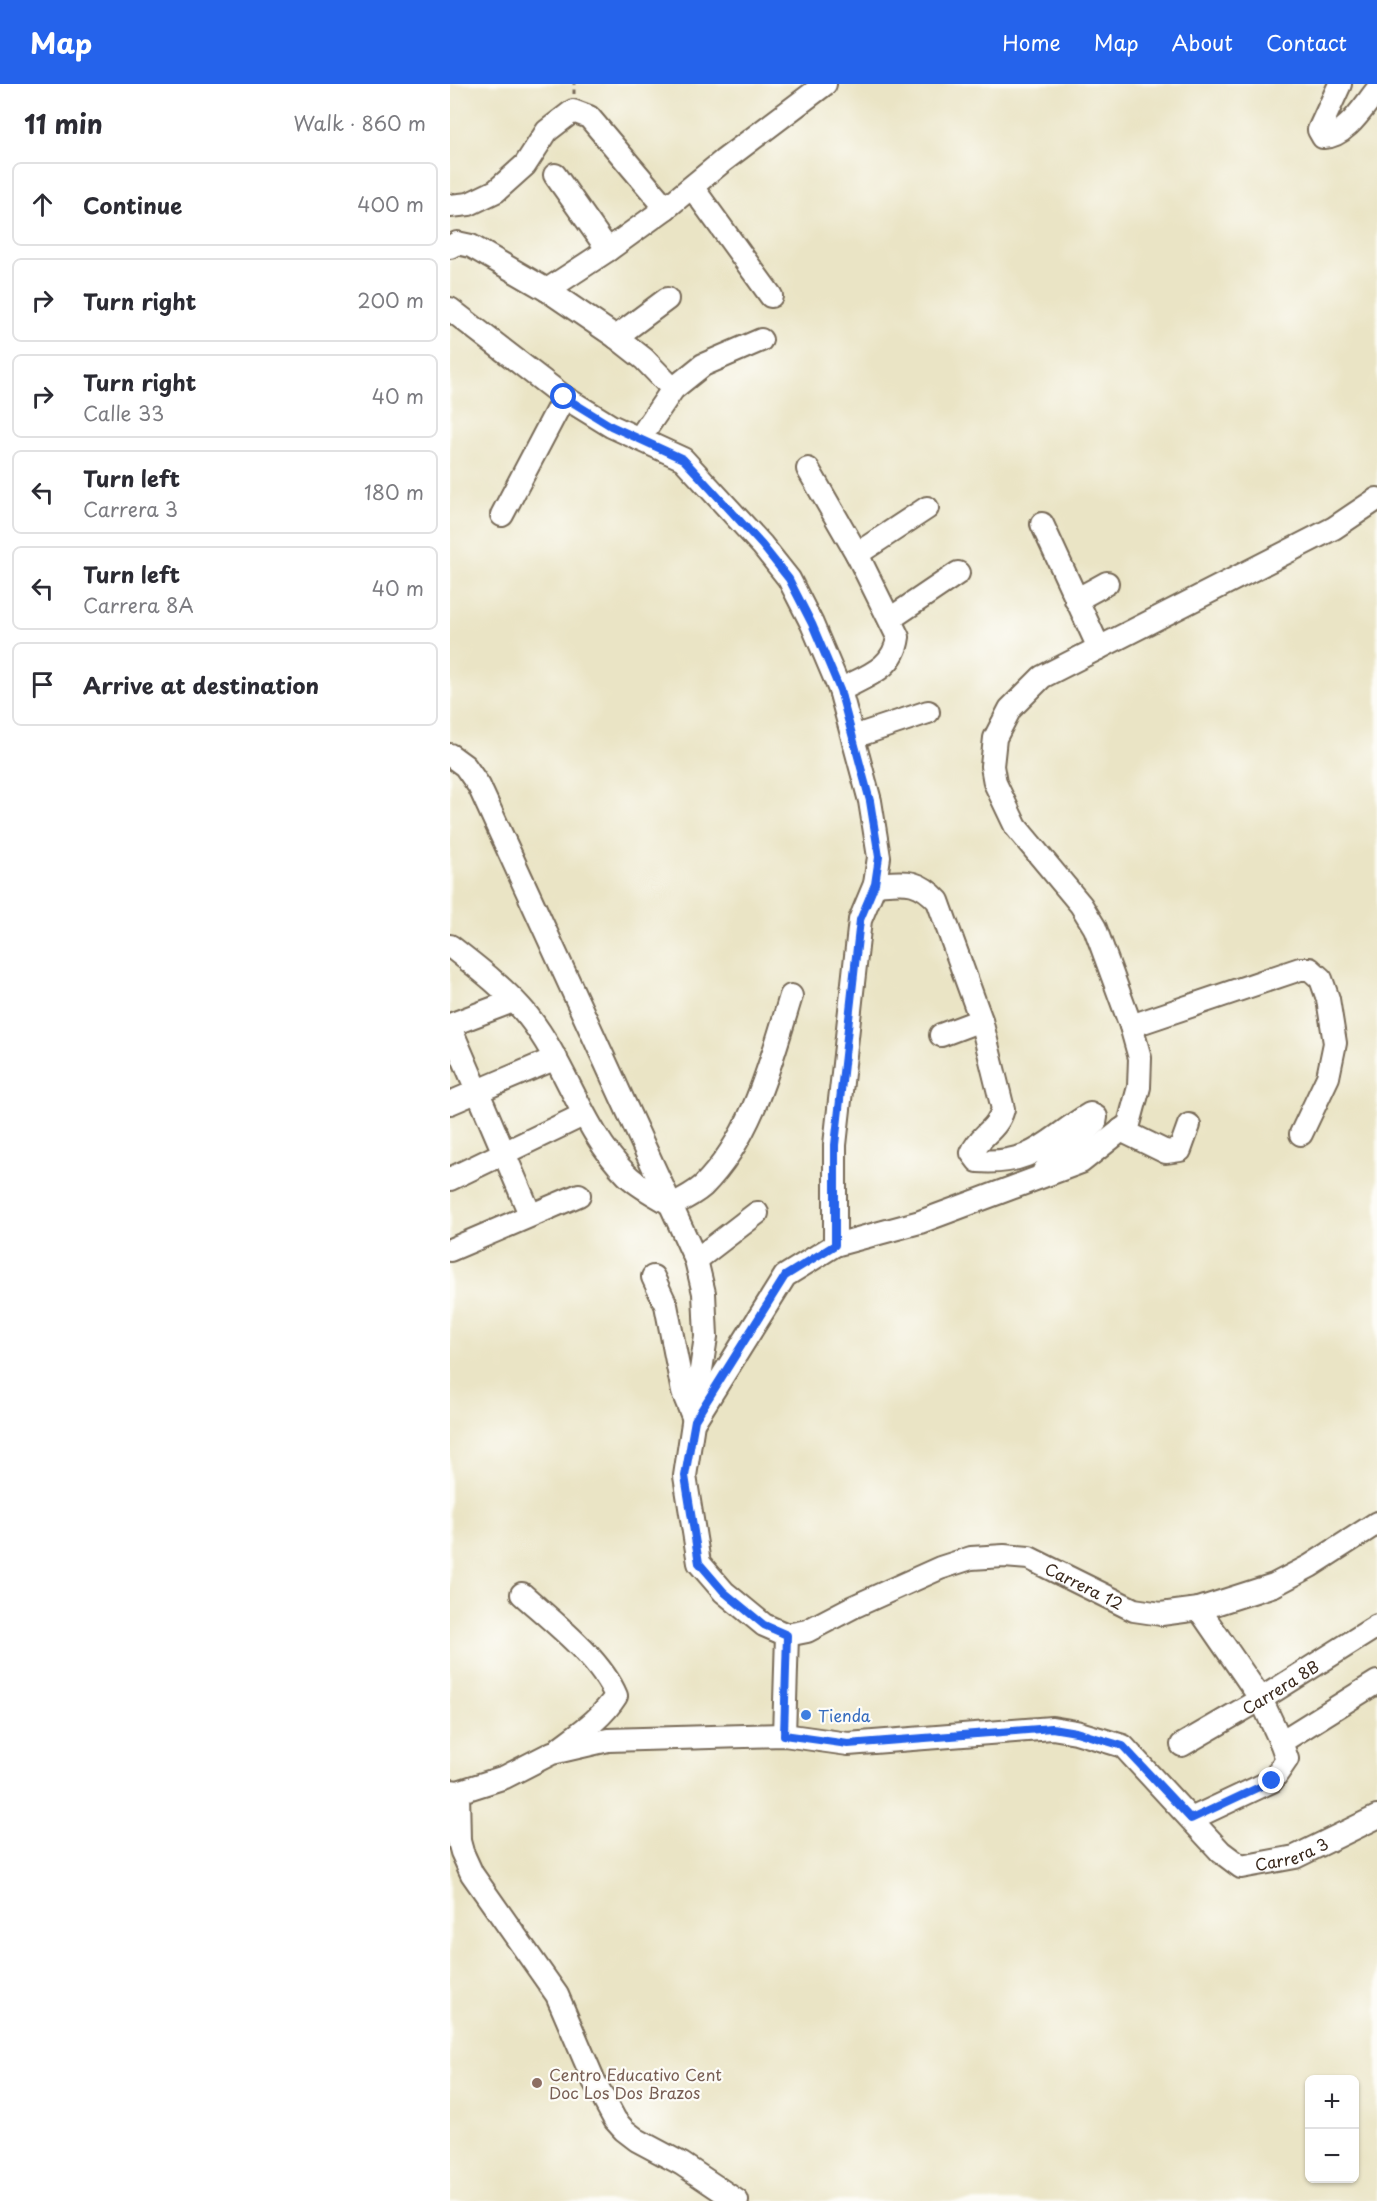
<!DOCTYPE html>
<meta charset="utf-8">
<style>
body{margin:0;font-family:"Playpen Sans",sans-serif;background:#f7f7f7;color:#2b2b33}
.controls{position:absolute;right:18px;bottom:18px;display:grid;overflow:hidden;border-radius:9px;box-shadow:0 2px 4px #0004}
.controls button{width:54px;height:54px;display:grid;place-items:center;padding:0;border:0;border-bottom:2px solid #e1e1e2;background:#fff;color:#2b2b33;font:30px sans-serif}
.stop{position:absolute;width:18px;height:18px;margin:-14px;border:4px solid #2563eb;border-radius:50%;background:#fff}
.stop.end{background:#2563eb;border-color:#fff;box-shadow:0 2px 6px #0008}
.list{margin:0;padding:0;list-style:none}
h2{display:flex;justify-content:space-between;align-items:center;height:78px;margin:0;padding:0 24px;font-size:26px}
h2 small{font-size:20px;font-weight:400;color:#7c7c81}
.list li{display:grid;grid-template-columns:39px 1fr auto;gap:18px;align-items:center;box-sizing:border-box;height:84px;margin:0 12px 12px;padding:0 12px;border:2px solid #e1e1e2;border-radius:9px}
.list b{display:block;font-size:22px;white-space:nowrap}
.list p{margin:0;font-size:20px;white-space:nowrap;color:#7c7c81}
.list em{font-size:20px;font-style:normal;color:#7c7c81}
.icon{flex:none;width:33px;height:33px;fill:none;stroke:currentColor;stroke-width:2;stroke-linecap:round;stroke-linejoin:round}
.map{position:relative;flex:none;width:927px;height:2117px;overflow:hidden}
header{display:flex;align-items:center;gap:36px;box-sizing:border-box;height:84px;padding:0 30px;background:#2563eb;color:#fff}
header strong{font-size:28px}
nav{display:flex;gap:33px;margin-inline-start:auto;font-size:21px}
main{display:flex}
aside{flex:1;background:#fff}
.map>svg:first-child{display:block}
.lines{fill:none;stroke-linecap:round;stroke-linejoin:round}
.minor-casing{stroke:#786b58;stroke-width:26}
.path{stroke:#786b58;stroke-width:3;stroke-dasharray:4.5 4.5;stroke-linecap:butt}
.minor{stroke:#fff;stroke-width:22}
.route{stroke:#2563eb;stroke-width:8}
.shop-dot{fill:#3f7fe0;stroke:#fdfcf7;stroke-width:2}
.education-dot{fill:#8d6e63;stroke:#fdfcf7;stroke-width:2}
.labels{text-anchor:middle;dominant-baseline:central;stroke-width:4.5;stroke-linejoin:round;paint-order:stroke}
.street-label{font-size:16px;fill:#3b2a1e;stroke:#fdfcf7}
.shop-label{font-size:16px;fill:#366cbe;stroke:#fdfcf7;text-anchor:start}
.education-label{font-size:16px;fill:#785e54;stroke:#fdfcf7;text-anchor:start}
</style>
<header>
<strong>Map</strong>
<nav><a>Home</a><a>Map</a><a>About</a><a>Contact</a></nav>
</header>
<main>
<aside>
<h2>11 min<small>Walk · 860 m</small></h2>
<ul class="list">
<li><svg class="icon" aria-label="ahead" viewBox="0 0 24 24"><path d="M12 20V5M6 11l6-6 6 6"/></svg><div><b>Continue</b></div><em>400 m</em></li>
<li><svg class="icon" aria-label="right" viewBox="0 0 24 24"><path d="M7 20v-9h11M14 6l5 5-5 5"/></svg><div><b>Turn right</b></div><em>200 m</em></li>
<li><svg class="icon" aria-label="right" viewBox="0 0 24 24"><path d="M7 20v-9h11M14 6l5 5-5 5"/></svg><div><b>Turn right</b><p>Calle 33</p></div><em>40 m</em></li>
<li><svg class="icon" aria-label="left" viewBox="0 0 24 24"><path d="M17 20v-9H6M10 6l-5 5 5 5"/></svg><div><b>Turn left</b><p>Carrera 3</p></div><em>180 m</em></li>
<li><svg class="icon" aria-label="left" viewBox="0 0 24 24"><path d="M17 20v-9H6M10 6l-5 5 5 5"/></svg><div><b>Turn left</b><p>Carrera 8A</p></div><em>40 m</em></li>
<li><svg class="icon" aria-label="arrive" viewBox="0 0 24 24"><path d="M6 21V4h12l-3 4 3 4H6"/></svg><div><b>Arrive at destination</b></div></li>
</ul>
</aside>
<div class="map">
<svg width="927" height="2117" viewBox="0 0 927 2117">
<rect width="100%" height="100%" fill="#fdfcf7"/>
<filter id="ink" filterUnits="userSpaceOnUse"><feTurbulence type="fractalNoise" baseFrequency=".0167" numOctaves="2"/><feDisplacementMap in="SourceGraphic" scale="12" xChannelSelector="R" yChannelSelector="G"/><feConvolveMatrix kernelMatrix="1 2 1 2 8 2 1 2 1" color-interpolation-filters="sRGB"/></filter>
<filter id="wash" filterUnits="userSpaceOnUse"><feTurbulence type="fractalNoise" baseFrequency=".008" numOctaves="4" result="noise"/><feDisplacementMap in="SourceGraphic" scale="24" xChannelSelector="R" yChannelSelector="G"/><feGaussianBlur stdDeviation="1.35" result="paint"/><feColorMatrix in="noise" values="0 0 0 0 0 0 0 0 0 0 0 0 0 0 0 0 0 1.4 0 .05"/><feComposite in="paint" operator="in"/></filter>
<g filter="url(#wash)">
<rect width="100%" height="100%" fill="#eae4c5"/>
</g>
<g filter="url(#ink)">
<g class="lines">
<g class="minor-casing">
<g id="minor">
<path d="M890,0L869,46L873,53C895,54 914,22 927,6"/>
<path d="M105,91L158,166"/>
<path d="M242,103L321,212"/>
<path d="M0,122L19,120L46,107L75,81L97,47L123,27L139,33L216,124"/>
<path d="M0,163L7,159L21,162L97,206L166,253L194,275L223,305"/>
<path d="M97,206L158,166L216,124L273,77L375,0"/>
<path d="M0,225L114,313L161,342L233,375L312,461L339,495L362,540L390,606L420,717L429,773L425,800L410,836L385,1061V1161"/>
<path d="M166,253L217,215"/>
<path d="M189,355L223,305L253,281L311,256"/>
<path d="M358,385L407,470L448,553C444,585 416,592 390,606"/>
<path d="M52,431L114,313"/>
<path d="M592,440L649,564"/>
<path d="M407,470L477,424"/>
<path d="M626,516L657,499"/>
<path d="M440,535L508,489"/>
<path d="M403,653L478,628"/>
<path d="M0,671L15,682L29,702L246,1176L254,1209L256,1253L235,1392L249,1479L274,1508L314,1541L337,1551"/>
<path d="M425,800C454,798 467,794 488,817L531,936L553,1025C547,1047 530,1050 522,1069L528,1077C585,1081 596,1056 640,1030L646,1033L645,1039L594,1087"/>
<path d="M0,862C27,883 57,906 78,932C117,981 132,1046 177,1091C189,1103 208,1112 222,1121C232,1116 244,1110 253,1102C303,1052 321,977 341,912"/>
<path d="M0,941L63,917"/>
<path d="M681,942L850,885H860L871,895L878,915L885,959L878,993L851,1050"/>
<path d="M0,943L80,1130"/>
<path d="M491,951L531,936"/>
<path d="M0,1019L106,974"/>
<path d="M671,1046L716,1068L730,1066L739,1041"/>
<path d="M0,1095L133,1031"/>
<path d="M0,1166L129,1111"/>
<path d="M246,1176L307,1129"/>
<path d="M203,1193L216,1221L233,1308L244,1335"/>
<path d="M245,1336L335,1192L385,1161L470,1138L631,1078L679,1040L689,1003L690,974L681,942L645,844L631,821L566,743L545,699L542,682L545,654L560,625L592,593L884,444L927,415"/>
<path d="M72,1510C102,1537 151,1575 166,1612C152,1634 131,1648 111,1663"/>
<path d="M749,1525L811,1615L831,1658"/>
<path id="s1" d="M337,1551L357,1547L403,1523L490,1484L521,1474L554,1472L579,1474L684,1526L711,1530L749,1525L824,1501L860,1482L927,1439"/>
<path d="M334,1651L337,1551"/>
<path id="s2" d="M732,1661L811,1615L927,1542"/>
<path id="s3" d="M0,1707L8,1708L55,1693L102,1669L158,1656L334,1651L398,1660L602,1644L626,1648L673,1662L771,1768L791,1783L845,1773L927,1733"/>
<path d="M8,1708L9,1757L12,1768L22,1790L107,1911L144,1997L165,2036L174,2046L187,2056L232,2080L287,2117"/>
<path d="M741,1735L822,1697L837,1675L831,1658L927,1598"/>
</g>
</g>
<path class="path" d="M124,10V0"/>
<use href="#minor" class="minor"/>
</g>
</g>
<g class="lines" filter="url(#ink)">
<path class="route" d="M114,313L161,342L233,375L248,391L312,461L339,495L362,540L390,606L420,717L429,773L425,800L410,836L385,1061V1161L335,1192L245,1336L235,1392L249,1479L274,1508L314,1541L337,1551L334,1651L398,1660L602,1644L626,1648L673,1662L741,1735L822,1697"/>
</g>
<circle class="shop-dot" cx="356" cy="1631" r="6"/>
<circle class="education-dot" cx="87" cy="1999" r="6"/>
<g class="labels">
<g class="street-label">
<text stroke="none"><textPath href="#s1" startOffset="320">Carrera 12</textPath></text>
<text stroke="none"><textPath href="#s2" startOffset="114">Carrera 8B</textPath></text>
<text stroke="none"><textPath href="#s3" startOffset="908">Carrera 3</textPath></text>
</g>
<g class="shop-label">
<text x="368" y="1631">Tienda</text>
</g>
<g class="education-label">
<text x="99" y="1990">Centro Educativo Cent<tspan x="99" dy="18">Doc Los Dos Brazos</tspan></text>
</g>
</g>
</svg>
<div class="controls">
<button>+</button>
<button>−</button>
</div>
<div class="stop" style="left:114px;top:313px"></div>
<div class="stop end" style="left:822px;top:1697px"></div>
</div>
</main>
